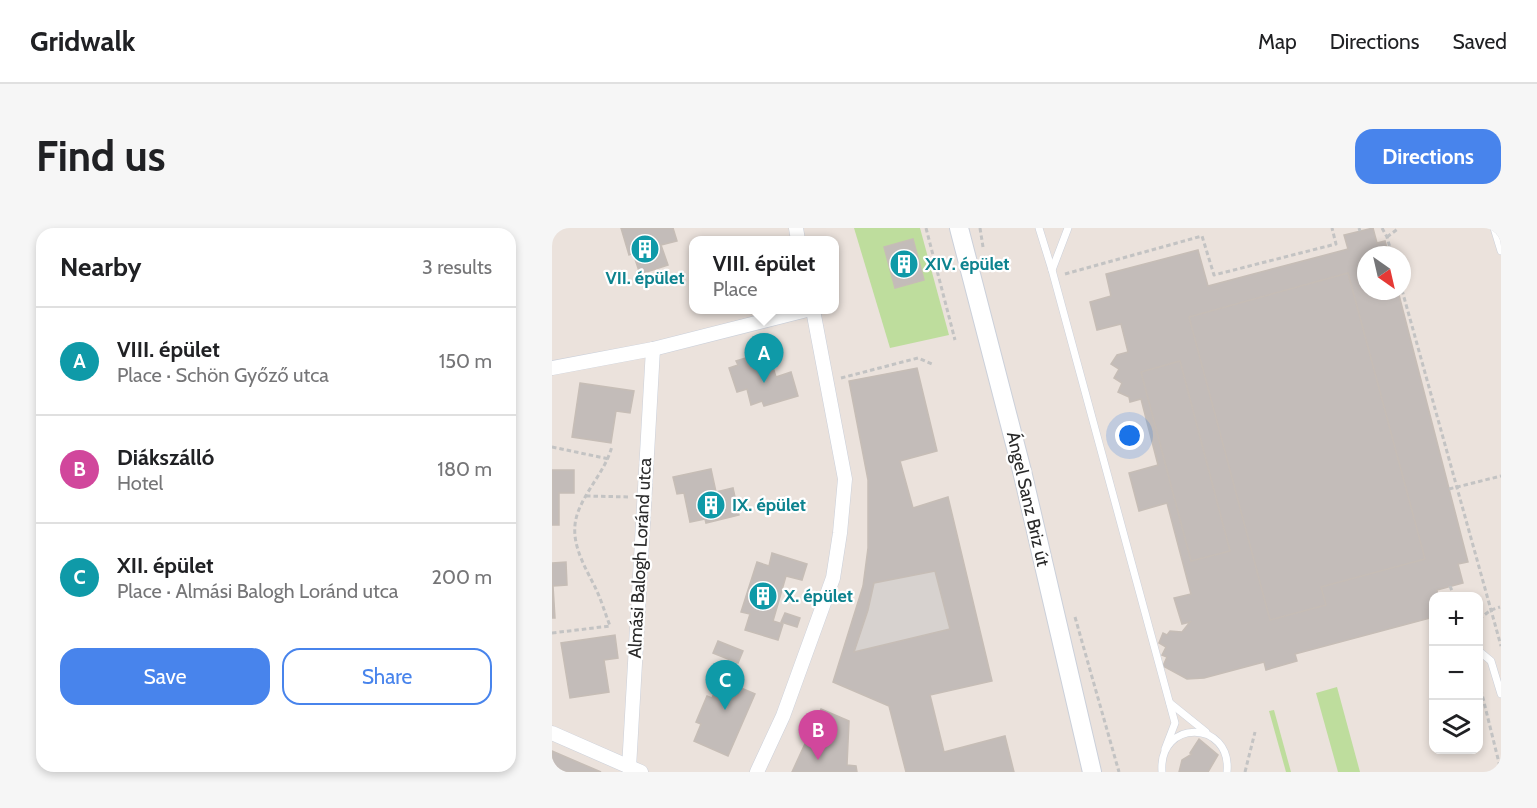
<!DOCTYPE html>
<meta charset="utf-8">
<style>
body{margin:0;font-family:Cabin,sans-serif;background:#f6f6f6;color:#202124}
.controls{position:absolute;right:18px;bottom:18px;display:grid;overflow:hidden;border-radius:12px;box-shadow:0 3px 9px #0003}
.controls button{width:54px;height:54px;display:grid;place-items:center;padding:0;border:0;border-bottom:2px solid #e0e0e0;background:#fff;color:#202124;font:30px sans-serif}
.compass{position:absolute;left:805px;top:18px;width:54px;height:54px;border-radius:50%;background:#fff;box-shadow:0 3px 9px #0003;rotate:146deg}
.you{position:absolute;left:578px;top:208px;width:21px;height:21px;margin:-15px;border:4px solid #fff;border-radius:50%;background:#1a73e8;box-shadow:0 0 0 9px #1a73e833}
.badge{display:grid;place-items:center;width:39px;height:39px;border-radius:50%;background:#4884ec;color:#fff;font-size:20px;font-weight:700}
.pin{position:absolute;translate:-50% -50px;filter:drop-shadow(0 2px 3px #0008)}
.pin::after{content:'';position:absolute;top:32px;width:21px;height:18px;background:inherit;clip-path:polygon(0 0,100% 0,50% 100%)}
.popup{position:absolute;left:137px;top:8px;width:150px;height:78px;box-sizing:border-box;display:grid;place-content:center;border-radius:12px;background:#fff;filter:drop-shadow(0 2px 4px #0005);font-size:20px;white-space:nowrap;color:#757577}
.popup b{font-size:22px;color:#202124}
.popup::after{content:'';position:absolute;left:50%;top:100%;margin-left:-12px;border:12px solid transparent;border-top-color:#fff}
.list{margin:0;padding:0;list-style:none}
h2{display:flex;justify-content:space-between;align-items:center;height:78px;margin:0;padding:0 24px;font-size:26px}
h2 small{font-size:20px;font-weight:400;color:#757577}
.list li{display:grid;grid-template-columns:39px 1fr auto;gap:18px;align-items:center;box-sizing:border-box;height:108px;padding:0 24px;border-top:2px solid #e0e0e0}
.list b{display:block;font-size:22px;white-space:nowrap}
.list p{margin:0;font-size:20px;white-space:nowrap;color:#757577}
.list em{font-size:20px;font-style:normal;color:#757577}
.actions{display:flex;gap:12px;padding:18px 24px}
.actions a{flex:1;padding:14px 0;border:2px solid #4884ec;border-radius:18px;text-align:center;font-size:21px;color:#4884ec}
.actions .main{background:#4884ec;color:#fff}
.icon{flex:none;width:33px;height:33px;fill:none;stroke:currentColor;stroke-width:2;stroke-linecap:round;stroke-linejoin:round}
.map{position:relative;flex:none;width:949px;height:544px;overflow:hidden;border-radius:18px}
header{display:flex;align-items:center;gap:36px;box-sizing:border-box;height:84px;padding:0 30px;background:#fff;border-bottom:2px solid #e0e0e0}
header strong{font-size:28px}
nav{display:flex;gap:33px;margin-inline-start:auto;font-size:21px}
.intro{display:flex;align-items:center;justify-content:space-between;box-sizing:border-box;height:144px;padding:0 36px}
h1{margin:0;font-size:42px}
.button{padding:15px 27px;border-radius:18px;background:#4884ec;color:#fff;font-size:21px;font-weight:700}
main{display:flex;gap:36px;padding:0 36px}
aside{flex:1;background:#fff;border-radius:18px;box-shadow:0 3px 9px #0003}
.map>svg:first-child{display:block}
.green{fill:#bedd9d}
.plaza{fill:#d7d2cf}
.building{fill:#c3bcb9;stroke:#c6bdb6;stroke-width:1.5;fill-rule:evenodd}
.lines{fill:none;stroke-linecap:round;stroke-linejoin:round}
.lane-casing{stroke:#cbd0da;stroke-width:8}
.street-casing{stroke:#cbd0da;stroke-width:15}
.secondary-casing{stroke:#cbd0da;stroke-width:20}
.path{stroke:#c3c3c3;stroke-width:3;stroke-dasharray:4.5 3;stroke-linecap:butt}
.lane{stroke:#fff;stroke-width:7}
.street{stroke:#fff;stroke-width:14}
.secondary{stroke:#fff;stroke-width:18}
.labels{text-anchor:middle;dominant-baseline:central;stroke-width:4.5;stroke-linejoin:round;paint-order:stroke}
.culture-label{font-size:18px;font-weight:bold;fill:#0d838f;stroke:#fff;text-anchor:start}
.street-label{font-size:18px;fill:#292929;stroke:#fff}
</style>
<header>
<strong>Gridwalk</strong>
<nav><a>Map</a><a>Directions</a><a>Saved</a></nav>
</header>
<div class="intro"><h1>Find us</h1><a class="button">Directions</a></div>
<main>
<aside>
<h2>Nearby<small>3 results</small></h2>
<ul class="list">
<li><span class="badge" style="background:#0f9aa8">A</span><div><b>VIII. épület</b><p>Place · Schön Győző utca</p></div><em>150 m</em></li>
<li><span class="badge" style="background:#d1479c">B</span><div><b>Diákszálló</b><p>Hotel</p></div><em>180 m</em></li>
<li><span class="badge" style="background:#0f9aa8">C</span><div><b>XII. épület</b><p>Place · Almási Balogh Loránd utca</p></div><em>200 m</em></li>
</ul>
<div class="actions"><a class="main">Save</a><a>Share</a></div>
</aside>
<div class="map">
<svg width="949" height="544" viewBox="0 0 949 544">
<rect width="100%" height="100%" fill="#ebe2dc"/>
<g class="green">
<path d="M302,0H368L397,107L338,120Z"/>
<path d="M785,459L808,544H786L764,465Z"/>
<path d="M722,482L739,544H734L717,483Z"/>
</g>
<path class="plaza" d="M383,343L398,401L302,424L316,382L322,355Z"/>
<g class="building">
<path d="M69,0H121L125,13L109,17L116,37L88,46L81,25L77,27Z"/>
<path d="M821,0L825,15L833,13L837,27H814V63H846L916,334L906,336L911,355L885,362L886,368H882V389L743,426L745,433L714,442L712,434L652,450L635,451L611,438L615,429L610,427L614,419L607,415L611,405L615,407L618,403L630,404L638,394L630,396L622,370L639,366L615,275L587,283L577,245L606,237L589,171L578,174L577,169L566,164L570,155L562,150L567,141L559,136L565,127L576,124L569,96L545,102L538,74L559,68L554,46L646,22L656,58L796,21L792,7Z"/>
<path d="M361,11L372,52L343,60L332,19Z"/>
<path d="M796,45L873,331L769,359L774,377L718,392L637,89Z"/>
<path d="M216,123L224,149L239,144L246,168L212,178L210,173L199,177L195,161L185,164L177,140L186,137L184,133Z"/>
<path d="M628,133L678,323L639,333L589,144Z"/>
<path d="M365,140L385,223L348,233L361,280L396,269L440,453L378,467L392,524L453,508L462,544H354L337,478L281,454L311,358L316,320V252L297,153ZM383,343L398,401L302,424L316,382L322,355Z"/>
<path d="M28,155L82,163L78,185L64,183L59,215L20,209Z"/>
<path d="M159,241L164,264L181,260L187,287L154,295L153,291L138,294L132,265L125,266L121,249Z"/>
<path d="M0,242H22V265H7V297H0Z"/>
<path d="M220,325L255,336L250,352L234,348L221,393L231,396L226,412L193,402L198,386L189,384L205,334L217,338Z"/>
<path d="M14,334L15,357L1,358L3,390H0V335Z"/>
<path d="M233,385L248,390L245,399L229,394Z"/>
<path d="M63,407L66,430L52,432L57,464L18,470L9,415Z"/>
<path d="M166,413L191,423L186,435L161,425Z"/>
<path d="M168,451L203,466L176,528L142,513L149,496L144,494L155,468L160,470Z"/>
<path d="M269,481L297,493L295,537L304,538L305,544H240Z"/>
<path d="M647,511L666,527L656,544H627L630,532L640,526L638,525Z"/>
<path d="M0,523L49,544H0Z"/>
</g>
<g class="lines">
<g class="lane-casing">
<g id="lane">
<path d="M487,0L500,42"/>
<path d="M516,0L500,42L623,495L613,521"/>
<path d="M942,0L949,23"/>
<path d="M927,423L939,433L949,466"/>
<path d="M618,475L654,504"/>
<path d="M610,544C606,490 680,492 675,544"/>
</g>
</g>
<g class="street-casing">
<g id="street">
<path d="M244,0L246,12"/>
<path d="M0,140L101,121L255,82"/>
<path d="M0,505L89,544"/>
<path d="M77,540L101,121"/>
<path d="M205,544L231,488L281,350L288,305L293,251L261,82"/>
</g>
</g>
<g class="secondary-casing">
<path id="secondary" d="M407,0L470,243L540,544"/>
</g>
<g class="path">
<path d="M374,0L403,112"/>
<path d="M428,0L431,19"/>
<path d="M807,0L808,3"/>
<path d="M830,0L835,9L840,27"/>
<path d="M835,9L847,0"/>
<path d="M513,46L650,8L662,47L784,16L780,0"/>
<path d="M850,62L949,418"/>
<path d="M289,150L366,130L382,137"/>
<path d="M0,219L57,231"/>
<path d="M897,261L949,248"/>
<path d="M34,268L78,269"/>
<path d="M898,358L902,368"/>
<path d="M523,389L567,544"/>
<path d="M927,391L939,382L948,379"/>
<path d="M0,405L58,398C53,385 49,371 43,359C31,335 16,311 26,284C35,260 54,242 60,218"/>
<path d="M927,454L949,543"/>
<path d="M693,544L703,504"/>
</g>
<use href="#lane" class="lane"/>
<use href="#street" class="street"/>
<use href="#secondary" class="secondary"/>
</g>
<defs>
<g id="building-disc" transform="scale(1.5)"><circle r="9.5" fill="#0f9aa8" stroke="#fff"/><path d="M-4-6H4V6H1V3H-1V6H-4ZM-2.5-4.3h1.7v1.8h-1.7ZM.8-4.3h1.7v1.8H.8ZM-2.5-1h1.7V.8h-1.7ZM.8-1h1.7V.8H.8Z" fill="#fff"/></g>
</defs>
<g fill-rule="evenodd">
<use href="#building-disc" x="93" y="21"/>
<use href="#building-disc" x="352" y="36"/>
<use href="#building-disc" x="159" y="277"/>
<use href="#building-disc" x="211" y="368"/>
</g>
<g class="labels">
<g class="culture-label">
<text x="373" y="36">XIV. épület</text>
<text x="93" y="50" text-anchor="middle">VII. épület</text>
<text x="180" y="277">IX. épület</text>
<text x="232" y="368">X. épület</text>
</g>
<g class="street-label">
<text transform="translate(476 271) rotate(77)">Ángel Sanz Briz út</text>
<text transform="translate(88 330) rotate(-87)">Almási Balogh Loránd utca</text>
</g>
</g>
</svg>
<div class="controls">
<button>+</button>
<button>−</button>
<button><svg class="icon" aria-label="layers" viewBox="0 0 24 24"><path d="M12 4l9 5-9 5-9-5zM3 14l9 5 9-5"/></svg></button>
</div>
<svg class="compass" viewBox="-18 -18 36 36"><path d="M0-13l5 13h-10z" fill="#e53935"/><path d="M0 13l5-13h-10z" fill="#757577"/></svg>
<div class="you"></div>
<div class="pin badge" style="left:212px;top:155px;background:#0f9aa8">A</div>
<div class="popup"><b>VIII. épület</b>Place</div>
<div class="pin badge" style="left:266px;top:532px;background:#d1479c">B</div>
<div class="pin badge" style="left:173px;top:482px;background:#0f9aa8">C</div>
</div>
</main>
